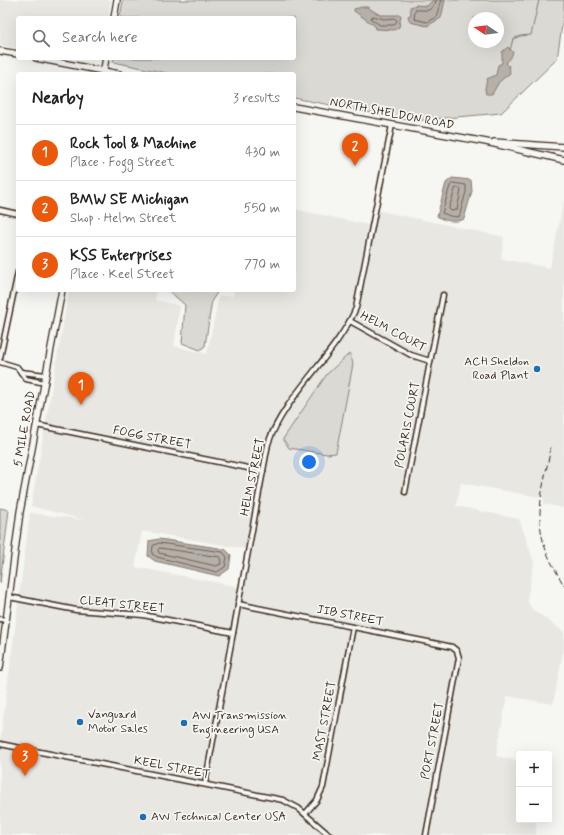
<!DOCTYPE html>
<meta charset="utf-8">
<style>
body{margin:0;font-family:Mynerve,sans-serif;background:#f2f2f2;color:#222}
.controls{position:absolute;right:12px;bottom:12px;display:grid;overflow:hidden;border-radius:4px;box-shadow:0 4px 16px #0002}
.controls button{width:36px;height:36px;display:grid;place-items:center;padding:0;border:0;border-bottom:1px solid #e0e0e0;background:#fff;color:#222;font:20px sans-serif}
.compass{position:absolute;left:468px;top:12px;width:36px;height:36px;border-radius:50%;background:#fff;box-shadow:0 4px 16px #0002;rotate:283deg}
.you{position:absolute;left:309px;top:462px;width:14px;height:14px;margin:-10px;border:3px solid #fff;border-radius:50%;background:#1a73e8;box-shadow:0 0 0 6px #1a73e833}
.badge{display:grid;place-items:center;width:26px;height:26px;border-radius:50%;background:#ea580c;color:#fff;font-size:13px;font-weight:700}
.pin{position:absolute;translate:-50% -33px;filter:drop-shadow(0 1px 2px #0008)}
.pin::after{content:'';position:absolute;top:21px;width:14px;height:12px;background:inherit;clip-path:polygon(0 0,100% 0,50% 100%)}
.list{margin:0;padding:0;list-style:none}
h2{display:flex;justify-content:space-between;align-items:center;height:52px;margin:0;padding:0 16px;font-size:17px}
h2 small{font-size:13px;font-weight:400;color:#767676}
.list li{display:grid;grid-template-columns:26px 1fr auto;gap:12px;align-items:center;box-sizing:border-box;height:56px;padding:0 16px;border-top:1px solid #e0e0e0}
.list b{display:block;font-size:15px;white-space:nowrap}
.list p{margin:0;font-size:13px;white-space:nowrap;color:#767676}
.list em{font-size:13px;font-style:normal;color:#767676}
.icon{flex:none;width:22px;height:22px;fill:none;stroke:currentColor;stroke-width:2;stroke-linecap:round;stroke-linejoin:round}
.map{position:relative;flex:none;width:564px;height:835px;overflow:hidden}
.search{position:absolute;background:#fff;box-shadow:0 4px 16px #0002;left:16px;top:16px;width:280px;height:44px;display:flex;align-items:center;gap:10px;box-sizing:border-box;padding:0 14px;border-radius:4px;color:#767676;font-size:15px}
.panel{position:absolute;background:#fff;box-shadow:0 4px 16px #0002;left:16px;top:72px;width:280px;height:220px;border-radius:4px}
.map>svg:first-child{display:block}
.built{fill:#e8e7e2;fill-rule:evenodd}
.green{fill:#dad9d3;stroke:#8a8278;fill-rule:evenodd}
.water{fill:#b6b0a9;stroke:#857a71}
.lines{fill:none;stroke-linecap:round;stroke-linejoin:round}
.shore{stroke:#6c6056;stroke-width:1}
.stream{stroke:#857a71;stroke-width:1}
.street-casing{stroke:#3b2a1e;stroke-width:7}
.secondary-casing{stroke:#3b2a1e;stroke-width:8}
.street{stroke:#f6f6f2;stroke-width:4}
.secondary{stroke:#f6f6f2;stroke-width:5.5}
.rail{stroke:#3b2a1e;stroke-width:1;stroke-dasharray:6 3;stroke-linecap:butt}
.poi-dot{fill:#1f6fb2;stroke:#f6f6f2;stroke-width:1.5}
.labels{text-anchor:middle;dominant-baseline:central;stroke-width:3.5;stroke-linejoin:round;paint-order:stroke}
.street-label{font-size:12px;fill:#3b2a1e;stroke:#f6f6f2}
.poi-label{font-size:12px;fill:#3b2a1e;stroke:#f6f6f2;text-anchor:start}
</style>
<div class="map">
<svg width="564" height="835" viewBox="0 0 564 835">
<rect width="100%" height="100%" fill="#f6f6f2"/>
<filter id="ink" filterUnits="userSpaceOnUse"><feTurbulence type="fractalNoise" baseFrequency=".025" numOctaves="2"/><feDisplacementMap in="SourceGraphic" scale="8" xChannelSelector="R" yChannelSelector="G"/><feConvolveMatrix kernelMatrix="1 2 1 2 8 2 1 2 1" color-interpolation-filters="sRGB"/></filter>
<g filter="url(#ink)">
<g class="built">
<path d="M0,0H111L108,18H18V49L0,45Z"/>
<path d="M564,200V508L544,504V498L461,483L456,506L519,519L534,562L527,600L532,609L564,632V647L553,704L507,696L496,756L519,761V820H536V835H0V743L30,513L85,520L31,506L69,290H156L155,300L180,306L174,346L207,354L219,296H233L234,290H294V209L368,225L371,209L504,237L501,259L550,268ZM142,531L252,550L245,588L135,567Z"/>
</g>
<g class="green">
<path d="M123,0H564V12L557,59L501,113L413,121L294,98V74H172L113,62L114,58H294V18H120ZM474,18H498V42H474Z"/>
<path d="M168,290H219L212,300L205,346L200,350L182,343L185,305Z"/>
<path d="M350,353L353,364L336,453L327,454L289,448L283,439L327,374Z"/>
<path d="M0,508L9,510L0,583Z"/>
</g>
<g class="water">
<path d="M433,0H445L441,18L427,26L410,22L408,16L411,14L410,7L416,5L427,6Z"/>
<path d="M362,7H367L380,15H401L399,27L394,30L376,29L375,26L354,11V9Z"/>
<path d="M508,47L513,52L511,57L506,63L509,66L510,73L499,82L492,94H486L485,89L487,79L496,75L498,65L502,63V52Z"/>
<path d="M452,178L471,180L472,191L464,219C457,223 443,221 437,216L446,183Z"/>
<path d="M159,539L225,549L231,555L229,569L219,576L155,561L148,556L149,541Z"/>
</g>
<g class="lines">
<g class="shore">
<path d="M436,0L435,4L429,10H415L414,19L427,22L436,17L441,0"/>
<path d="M373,16L384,19L395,18L397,21L394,25H380L371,19Z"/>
<path d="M453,183L466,185V192L459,217L450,216L442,213L450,186Z"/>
<path d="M456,188H460L461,190L457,210L451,211L449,209Z"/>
<path d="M159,543L223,552L227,557L225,567L217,572L157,557L152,554L153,546Z"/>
<path d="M160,548L220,557L221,564L216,566L159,553L158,550Z"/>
</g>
<path class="stream" d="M510,50L513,39L520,36L531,35L539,0"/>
<g class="street-casing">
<g id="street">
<path d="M0,210L18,214"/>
<path d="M350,321L411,355L430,361"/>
<path d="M0,358L18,272"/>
<path d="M0,362L17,367L26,379L45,383"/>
<path d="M21,372L46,375"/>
<path d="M36,425L263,471"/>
<path d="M405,492L443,295"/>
<path d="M9,597L76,610L143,615L233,633"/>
<path d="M238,604L438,644L452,647L457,651L459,658L426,835"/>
<path d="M0,619L6,620"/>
<path d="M0,744L283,800L298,808L329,835"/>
<path d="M205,784L268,444C284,396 336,355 356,308L392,125"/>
<path d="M305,814L317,800L323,787L353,627"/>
</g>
</g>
<g class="secondary-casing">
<g id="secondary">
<path d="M114,18L117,0"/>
<path d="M0,51L18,54"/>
<path d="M36,58L119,74"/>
<path d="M103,74L106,58"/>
<path d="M294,107L486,142L564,160"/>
<path d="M494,142L564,147"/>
<path d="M0,668L20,512L62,290"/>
</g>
</g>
<use href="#street" class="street"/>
<use href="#secondary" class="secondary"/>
<path class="rail" d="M551,447C545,479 534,512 544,544C548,559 557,572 564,586"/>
</g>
</g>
<g class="poi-dot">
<circle cx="537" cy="369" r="4"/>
<circle cx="80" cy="722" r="4"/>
<circle cx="184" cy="723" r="4"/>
<circle cx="143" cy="817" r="4"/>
</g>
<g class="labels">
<g class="street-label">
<text transform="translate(392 114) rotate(11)">NORTH SHELDON ROAD</text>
<text transform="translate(393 332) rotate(28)">HELM COURT</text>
<text transform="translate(408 425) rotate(-79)">POLARIS COURT</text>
<text transform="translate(25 429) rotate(-80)">5 MILE ROAD</text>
<text transform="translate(152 438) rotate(11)">FOGG STREET</text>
<text transform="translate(253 477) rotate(-78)">HELM STREET</text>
<text transform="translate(122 605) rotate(6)">CLEAT STREET</text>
<text transform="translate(350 616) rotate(11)">JIB STREET</text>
<text transform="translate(325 721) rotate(-79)">MAST STREET</text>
<text transform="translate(433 741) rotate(-79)">PORT STREET</text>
<text transform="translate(172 768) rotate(11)">KEEL STREET</text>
</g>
<g class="poi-label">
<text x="529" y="362" text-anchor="end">ACH Sheldon<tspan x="529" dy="14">Road Plant</tspan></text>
<text x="88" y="715">Vanguard<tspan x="88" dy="14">Motor Sales</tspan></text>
<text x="192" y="716">AW Transmission<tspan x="192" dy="14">Engineering USA</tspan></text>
<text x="151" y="817">AW Technical Center USA</text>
</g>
</g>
</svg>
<div class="controls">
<button>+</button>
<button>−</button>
</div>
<svg class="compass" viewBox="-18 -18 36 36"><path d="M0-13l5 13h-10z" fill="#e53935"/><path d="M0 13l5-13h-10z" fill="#767676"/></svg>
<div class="you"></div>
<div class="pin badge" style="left:81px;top:405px">1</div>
<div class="pin badge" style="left:355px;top:166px">2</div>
<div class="pin badge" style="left:25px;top:776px">3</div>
<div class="search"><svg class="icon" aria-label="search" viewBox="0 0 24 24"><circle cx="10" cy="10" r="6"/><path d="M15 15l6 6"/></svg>Search here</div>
<section class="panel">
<h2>Nearby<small>3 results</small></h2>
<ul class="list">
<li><span class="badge">1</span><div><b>Rock Tool &amp; Machine</b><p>Place · Fogg Street</p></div><em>430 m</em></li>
<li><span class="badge">2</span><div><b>BMW SE Michigan</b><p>Shop · Helm Street</p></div><em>550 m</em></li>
<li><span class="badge">3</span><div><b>KSS Enterprises</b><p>Place · Keel Street</p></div><em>770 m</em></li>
</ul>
</section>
</div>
